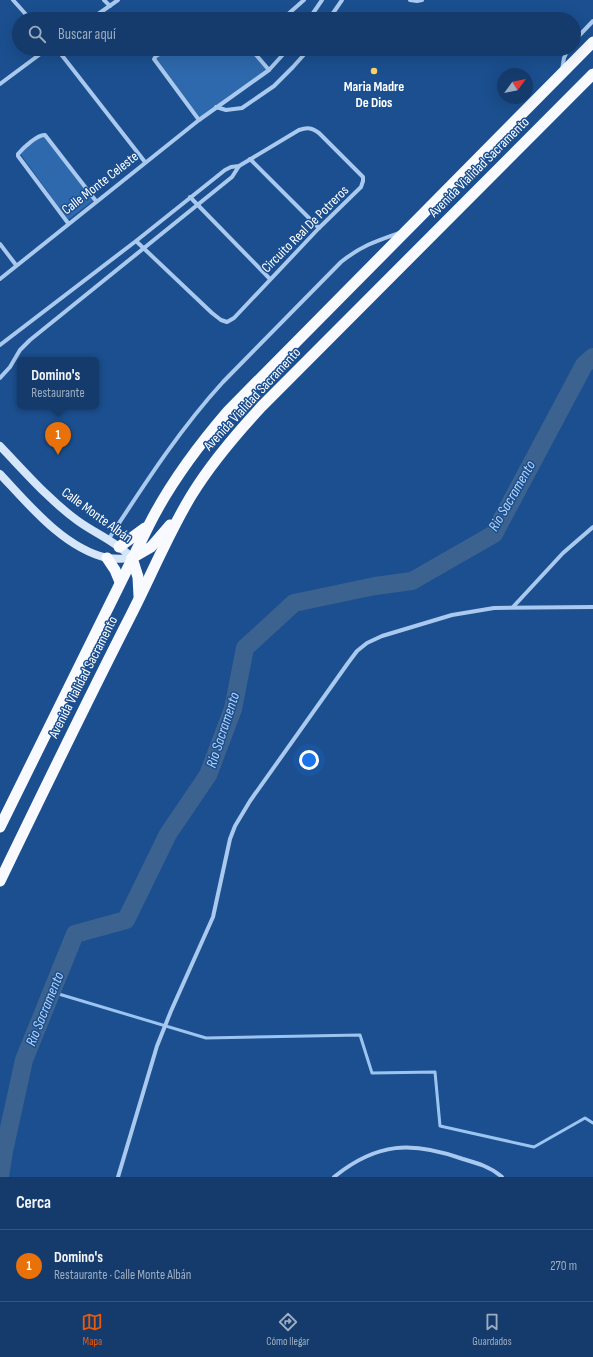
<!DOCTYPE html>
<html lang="es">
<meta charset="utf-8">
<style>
body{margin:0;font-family:"Sofia Sans Condensed",sans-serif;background:#1d4271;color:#f1f3f6}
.compass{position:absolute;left:497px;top:68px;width:36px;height:36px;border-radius:50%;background:#143b6b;box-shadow:0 4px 16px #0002;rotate:57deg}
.you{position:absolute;left:309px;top:760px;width:14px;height:14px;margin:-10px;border:3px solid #fff;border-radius:50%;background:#1a73e8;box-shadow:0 0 0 6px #1a73e833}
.badge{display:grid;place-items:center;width:26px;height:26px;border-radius:50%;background:#ea580c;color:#fff;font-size:13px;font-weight:700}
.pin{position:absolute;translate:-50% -33px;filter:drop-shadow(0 1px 2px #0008)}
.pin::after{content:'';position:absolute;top:21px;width:14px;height:12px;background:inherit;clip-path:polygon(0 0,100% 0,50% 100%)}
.popup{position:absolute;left:17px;top:357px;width:82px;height:52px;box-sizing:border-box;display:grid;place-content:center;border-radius:6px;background:#143b6b;filter:drop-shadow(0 1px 3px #0005);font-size:13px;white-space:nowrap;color:#9dadc1}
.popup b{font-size:15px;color:#f1f3f6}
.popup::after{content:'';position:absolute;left:50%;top:100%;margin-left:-8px;border:8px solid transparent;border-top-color:#143b6b}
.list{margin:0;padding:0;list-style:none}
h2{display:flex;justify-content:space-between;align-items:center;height:52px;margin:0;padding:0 16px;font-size:17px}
h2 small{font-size:13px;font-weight:400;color:#9dadc1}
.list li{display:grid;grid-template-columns:26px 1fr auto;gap:12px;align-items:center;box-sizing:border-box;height:72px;padding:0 16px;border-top:1px solid #33557e}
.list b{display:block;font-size:15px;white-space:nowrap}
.list p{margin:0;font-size:13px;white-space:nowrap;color:#9dadc1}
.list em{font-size:13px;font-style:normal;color:#9dadc1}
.icon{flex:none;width:22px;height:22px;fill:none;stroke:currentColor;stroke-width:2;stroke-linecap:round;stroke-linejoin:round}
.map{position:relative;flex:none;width:593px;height:1177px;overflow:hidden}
.search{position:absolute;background:#143b6b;box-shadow:0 4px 16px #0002;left:12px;right:12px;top:12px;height:44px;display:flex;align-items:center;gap:10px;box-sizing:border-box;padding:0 14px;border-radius:22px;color:#9dadc1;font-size:15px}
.sheet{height:124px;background:#143b6b}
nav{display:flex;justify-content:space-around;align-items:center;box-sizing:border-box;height:56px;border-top:1px solid #33557e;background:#143b6b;font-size:11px;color:#9dadc1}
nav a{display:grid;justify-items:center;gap:2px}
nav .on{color:#ea580c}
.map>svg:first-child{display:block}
.green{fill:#2e69ad}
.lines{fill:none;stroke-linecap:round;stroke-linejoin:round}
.stream{stroke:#9cc4f0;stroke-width:3}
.river{stroke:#3c6290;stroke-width:18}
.minor{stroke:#a9c9ee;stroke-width:4}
.secondary{stroke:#d6e6fa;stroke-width:8}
.trunk{stroke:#f8faff;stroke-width:11}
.poi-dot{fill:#ffd166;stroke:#1b4f8f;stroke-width:1.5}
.labels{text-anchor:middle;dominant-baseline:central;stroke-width:3;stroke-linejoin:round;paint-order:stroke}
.poi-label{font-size:14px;font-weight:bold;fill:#fff;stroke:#1b4f8f}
.street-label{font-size:14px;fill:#fff;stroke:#1b4f8f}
.water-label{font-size:15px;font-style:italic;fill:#b5d3f5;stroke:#1b4f8f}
</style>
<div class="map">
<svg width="593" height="1177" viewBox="0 0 593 1177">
<rect width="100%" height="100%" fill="#1b4f8f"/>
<g class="green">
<path d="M167,49H251L269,71L201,119L153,58Z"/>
<path d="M44,135L95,199L68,220L19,152Z"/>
</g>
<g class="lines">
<path class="stream" d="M52,992L206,1038L360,1035L372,1073L435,1072L440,1126L534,1147L585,1118L593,1123"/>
<path class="river" d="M0,1177L4,1151L24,1060L75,934L126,920L168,834L208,775L233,709L245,648L294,603L375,586L412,581L494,534L584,365L593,357"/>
<g class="minor">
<path d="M13,0L30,19"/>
<path d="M104,0L110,6"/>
<path d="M410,0L417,1L422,0"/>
<path d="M287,15L304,0"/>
<path d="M91,19L118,0"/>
<path d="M216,19L222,16L227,19"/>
<path d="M309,19L322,0"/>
<path d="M329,19L342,0"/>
<path d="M574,41L593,21"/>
<path d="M57,49L145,162"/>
<path d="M167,49L156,56L154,59L199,120"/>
<path d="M251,49L269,70"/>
<path d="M562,70L564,58L568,49"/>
<path d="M0,84L47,49"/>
<path d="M216,107L226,110L242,108L274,86L293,67L309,49"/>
<path d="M250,159L319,228"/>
<path d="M190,197L270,279"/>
<path d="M68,223L18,156V154C23,148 38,134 45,135L96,201"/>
<path d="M0,244L16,265"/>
<path d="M0,279L199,120L269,70L288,49"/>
<path d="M0,345L136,241L225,170L231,167L239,166L299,130C308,127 312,128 319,133L363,177V181L361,187L319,228L234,318L227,322L221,320L212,313L136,241"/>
<path d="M0,378L10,367L20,350L30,340L232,177L239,166"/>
<path d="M108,540C144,485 179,430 223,382L341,262C361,246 376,241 399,233"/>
<path d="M513,607L563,553L593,527"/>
<path d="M118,1177L157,1046L171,1011L213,917L230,839L235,826L250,801L348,663L357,651L367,643L382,636L452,615L494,608L593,607"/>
<path d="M334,1177C377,1142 412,1141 463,1159C477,1163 491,1167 502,1177"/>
</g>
<g class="secondary">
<path d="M0,446C25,472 49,500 78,521C96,534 117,542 132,558"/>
<path d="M0,474C29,505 64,548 107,558C115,559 124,559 132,558"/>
</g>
<g class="trunk">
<path d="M119,547L145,528"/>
<path d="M107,558L115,570L120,582"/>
<path d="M139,596L138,577L132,558L151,547L170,525"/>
<path d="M0,827L149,525C170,483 197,447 228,411L593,42"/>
<path d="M0,881C43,792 86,703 131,615C151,576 168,534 191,496C211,463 236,434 262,406L593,74"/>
</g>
</g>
<circle class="poi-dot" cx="374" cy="71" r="4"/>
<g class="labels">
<g class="poi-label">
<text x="374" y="86">Maria Madre<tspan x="374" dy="16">De Dios</tspan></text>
</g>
<g class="street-label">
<text transform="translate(479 167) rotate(-45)">Avenida Vialidad Sacramento</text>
<text transform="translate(100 183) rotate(-38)">Calle Monte Celeste</text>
<text transform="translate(305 229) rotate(-45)">Circuito Real De Potreros</text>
<text transform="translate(252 399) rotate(-47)">Avenida Vialidad Sacramento</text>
<text transform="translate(97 515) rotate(36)">Calle Monte Albán</text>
<text transform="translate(83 677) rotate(-63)">Avenida Vialidad Sacramento</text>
</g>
<g class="water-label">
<text transform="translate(512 496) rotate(-60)">Rio Sacramento</text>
<text transform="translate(223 730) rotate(-72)">Rio Sacramento</text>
<text transform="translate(45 1009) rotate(-68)">Rio Sacramento</text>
</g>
</g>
</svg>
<svg class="compass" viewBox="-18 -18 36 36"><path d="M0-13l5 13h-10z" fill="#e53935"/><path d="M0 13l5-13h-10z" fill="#9dadc1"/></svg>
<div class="you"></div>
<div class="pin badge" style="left:58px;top:455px;background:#e8710a">1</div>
<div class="popup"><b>Domino's</b>Restaurante</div>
<div class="search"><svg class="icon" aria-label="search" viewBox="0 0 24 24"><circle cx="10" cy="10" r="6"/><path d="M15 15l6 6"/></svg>Buscar aquí</div>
</div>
<section class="sheet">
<h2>Cerca<small></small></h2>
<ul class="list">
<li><span class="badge" style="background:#e8710a">1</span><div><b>Domino's</b><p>Restaurante · Calle Monte Albán</p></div><em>270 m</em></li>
</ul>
</section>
<nav>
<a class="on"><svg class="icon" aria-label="map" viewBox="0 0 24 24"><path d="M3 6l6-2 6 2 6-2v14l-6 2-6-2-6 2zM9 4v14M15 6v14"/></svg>Mapa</a>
<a><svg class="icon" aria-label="directions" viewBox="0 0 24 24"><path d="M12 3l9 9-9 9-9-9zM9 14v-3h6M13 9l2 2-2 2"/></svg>Cómo llegar</a>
<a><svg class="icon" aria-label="saved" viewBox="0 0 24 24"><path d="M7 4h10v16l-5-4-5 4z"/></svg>Guardados</a>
</nav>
